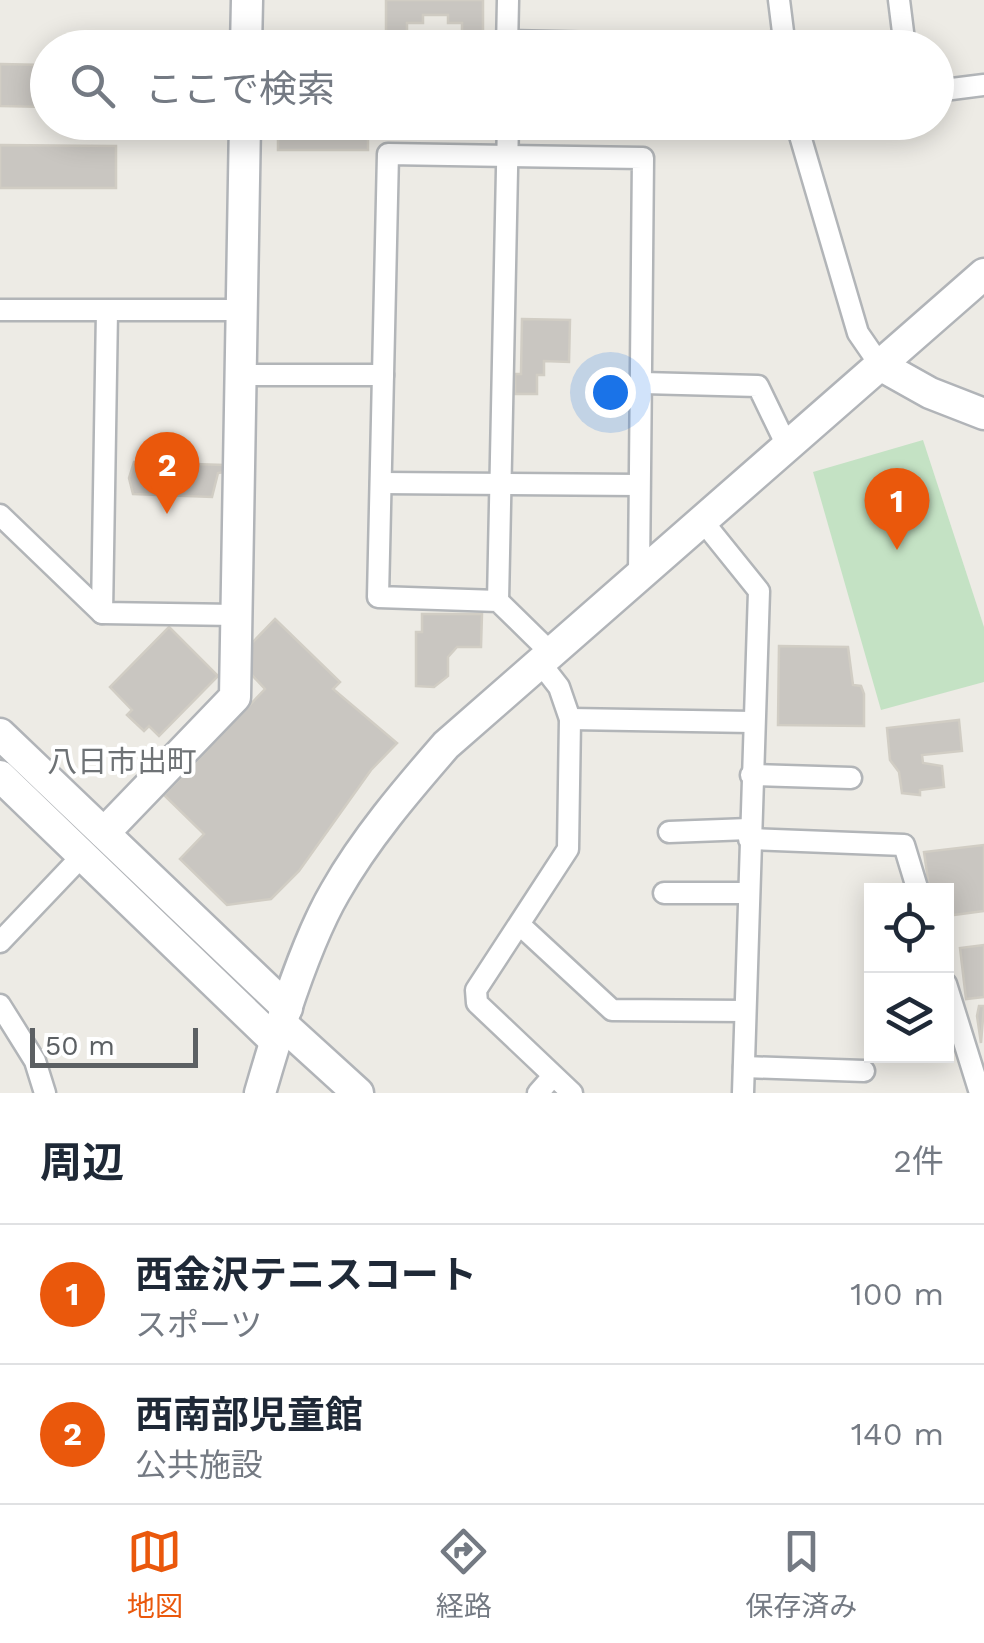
<!DOCTYPE html>
<html lang="ja">
<meta charset="utf-8">
<style>
body{margin:0;font-family:"Work Sans","Noto Sans JP",sans-serif;background:#f2f2f3;color:#1f2937}
.controls{position:absolute;right:30px;bottom:30px;display:grid;overflow:hidden;border-radius:0px;box-shadow:0 5px 25px #0003}
.controls button{width:90px;height:90px;display:grid;place-items:center;padding:0;border:0;border-bottom:2px solid #e0e1e3;background:#fff;color:#1f2937;font:50px sans-serif}
.scale{position:absolute;left:30px;bottom:25px;width:168px;box-sizing:border-box;padding-left:10px;border:5px solid #5c6063;border-top:0;font-size:28px;line-height:35px;white-space:nowrap;color:#5c6063;-webkit-text-stroke:8px #fff;paint-order:stroke}
.you{position:absolute;left:610px;top:392px;width:35px;height:35px;margin:-25px;border:8px solid #fff;border-radius:50%;background:#1a73e8;box-shadow:0 0 0 15px #1a73e833}
.badge{display:grid;place-items:center;width:65px;height:65px;border-radius:50%;background:#ea580c;color:#fff;font-size:32px;font-weight:700}
.pin{position:absolute;translate:-50% -82px;filter:drop-shadow(0 2px 5px #0008)}
.pin::after{content:'';position:absolute;top:52px;width:35px;height:30px;background:inherit;clip-path:polygon(0 0,100% 0,50% 100%)}
.list{margin:0;padding:0;list-style:none}
h2{display:flex;justify-content:space-between;align-items:center;height:130px;margin:0;padding:0 40px;font-size:42px}
h2 small{font-size:32px;font-weight:400;color:#747a83}
.list li{display:grid;grid-template-columns:65px 1fr auto;gap:30px;align-items:center;box-sizing:border-box;height:140px;padding:0 40px;border-top:2px solid #e0e1e3}
.list b{display:block;font-size:38px;white-space:nowrap}
.list p{margin:0;font-size:32px;white-space:nowrap;color:#747a83}
.list em{font-size:32px;font-style:normal;color:#747a83}
.icon{flex:none;width:55px;height:55px;fill:none;stroke:currentColor;stroke-width:2;stroke-linecap:round;stroke-linejoin:round}
.map{position:relative;flex:none;width:984px;height:1093px;overflow:hidden}
.search{position:absolute;background:#fff;box-shadow:0 5px 25px #0003;left:30px;right:30px;top:30px;height:110px;display:flex;align-items:center;gap:25px;box-sizing:border-box;padding:0 35px;border-radius:55px;color:#747a83;font-size:38px}
.sheet{height:410px;background:#fff}
nav{display:flex;justify-content:space-around;align-items:center;box-sizing:border-box;height:140px;border-top:2px solid #e0e1e3;background:#fff;font-size:28px;color:#747a83}
nav a{display:grid;justify-items:center;gap:5px}
nav .on{color:#ea580c}
.map>svg:first-child{display:block}
.green{fill:#c4e2c4}
.building{fill:#c9c6c1;stroke:#d1cdc4;stroke-width:2.5}
.lines{fill:none;stroke-linecap:round;stroke-linejoin:round}
.lane-casing{stroke:#b2b5b8;stroke-width:15}
.street-casing{stroke:#b2b5b8;stroke-width:25}
.secondary-casing{stroke:#b1b4b8;stroke-width:35}
.lane{stroke:#fff;stroke-width:10}
.street{stroke:#fff;stroke-width:20}
.secondary{stroke:#fff;stroke-width:30}
.labels{text-anchor:middle;dominant-baseline:central;stroke-width:8;stroke-linejoin:round;paint-order:stroke}
.quarter-label{font-size:30px;fill:#6e7275;stroke:#fff}
</style>
<div class="map">
<svg width="984" height="1093" viewBox="0 0 984 1093">
<rect width="100%" height="100%" fill="#edebe5"/>
<path class="green" d="M923,440L984,627V682L881,710L813,472Z"/>
<g class="building">
<path d="M386,0H483V35L462,36V23H448V15H423V23H407V35H386Z"/>
<path d="M0,64L48,65V107L0,106Z"/>
<rect x="278" y="122" width="90" height="28"/>
<rect x="535" y="122" width="93" height="15"/>
<path d="M0,145L116,146V188H0Z"/>
<path d="M522,319L570,320L569,362L544,361V375H537V394H515V374H521Z"/>
<path d="M134,462L224,465L225,472L218,473L212,497L133,494L129,478Z"/>
<path d="M422,614H482L481,647H457L448,657V676L434,687L416,686V632H422Z"/>
<path d="M275,619L340,682L333,689L397,743L371,770L299,871L271,899L227,905L180,859L204,834L164,795L265,689L251,674L252,643Z"/>
<path d="M169,627L218,676L159,736L149,726L144,731L127,715L132,710L110,687Z"/>
<path d="M779,646L848,647L853,685L861,686L864,694V726L778,725Z"/>
<path d="M959,720L962,751L922,755L923,763L942,766L944,787L920,790V795L902,793L899,772L890,760L887,728Z"/>
<path d="M984,845V911L946,916V891L929,887L924,852Z"/>
<path d="M984,945V997L966,999L960,948Z"/>
<path d="M979,1006H984L981,1043L977,1016Z"/>
</g>
<g class="lines">
<g class="lane-casing">
<path id="lane" d="M508,36L652,39L683,47L783,36"/>
</g>
<g class="street-casing">
<g id="street">
<path d="M779,0L785,48"/>
<path d="M899,0L905,48"/>
<path d="M507,48L508,0"/>
<path d="M936,91L984,85"/>
<path d="M796,122L858,333L880,365"/>
<path d="M0,310H242"/>
<path d="M242,375H383L378,597L498,601L549,651"/>
<path d="M383,375L388,154L643,158L639,573"/>
<path d="M643,383L758,386L787,446"/>
<path d="M381,483L639,485"/>
<path d="M0,515L102,613L236,615"/>
<path d="M701,519L759,591L743,1093"/>
<path d="M498,601L508,122"/>
<path d="M102,613L107,311"/>
<path d="M538,660L559,687L570,719L568,849L476,990L477,1003L572,1093"/>
<path d="M570,719L752,722"/>
<path d="M751,775L851,778"/>
<path d="M669,832L749,829"/>
<path d="M749,839L904,845L918,891"/>
<path d="M664,893H748"/>
<path d="M520,925L612,1010L745,1011"/>
<path d="M0,942L82,856"/>
<path d="M946,984L980,1093"/>
<path d="M0,1005L35,1061L45,1093"/>
<path d="M744,1067L864,1071"/>
<path d="M538,1093L553,1076"/>
</g>
</g>
<g class="secondary-casing">
<g id="secondary">
<path d="M246,48L247,0"/>
<path d="M880,365L930,393L984,414"/>
<path d="M0,734L287,1008"/>
<path d="M0,776L275,1041"/>
<path d="M104,833L235,697L245,122"/>
<path d="M281,1023L358,1093"/>
<path d="M260,1093C277,1034 304,945 335,892C365,839 406,791 446,745L984,274"/>
</g>
</g>
<use href="#lane" class="lane"/>
<use href="#street" class="street"/>
<use href="#secondary" class="secondary"/>
</g>
<g class="labels">
<g class="quarter-label">
<text x="122" y="761">八日市出町</text>
</g>
</g>
</svg>
<div class="controls">
<button><svg class="icon" aria-label="locate" viewBox="0 0 24 24"><circle cx="12" cy="12" r="6"/><path d="M12 2v4M12 18v4M2 12h4M18 12h4"/></svg></button>
<button><svg class="icon" aria-label="layers" viewBox="0 0 24 24"><path d="M12 4l9 5-9 5-9-5zM3 14l9 5 9-5"/></svg></button>
</div>
<div class="scale">50 m</div>
<div class="you"></div>
<div class="pin badge" style="left:897px;top:550px">1</div>
<div class="pin badge" style="left:167px;top:514px">2</div>
<div class="search"><svg class="icon" aria-label="search" viewBox="0 0 24 24"><circle cx="10" cy="10" r="6"/><path d="M15 15l6 6"/></svg>ここで検索</div>
</div>
<section class="sheet">
<h2>周辺<small>2件</small></h2>
<ul class="list">
<li><span class="badge">1</span><div><b>西金沢テニスコート</b><p>スポーツ</p></div><em>100 m</em></li>
<li><span class="badge">2</span><div><b>西南部児童館</b><p>公共施設</p></div><em>140 m</em></li>
</ul>
</section>
<nav>
<a class="on"><svg class="icon" aria-label="map" viewBox="0 0 24 24"><path d="M3 6l6-2 6 2 6-2v14l-6 2-6-2-6 2zM9 4v14M15 6v14"/></svg>地図</a>
<a><svg class="icon" aria-label="directions" viewBox="0 0 24 24"><path d="M12 3l9 9-9 9-9-9zM9 14v-3h6M13 9l2 2-2 2"/></svg>経路</a>
<a><svg class="icon" aria-label="saved" viewBox="0 0 24 24"><path d="M7 4h10v16l-5-4-5 4z"/></svg>保存済み</a>
</nav>
